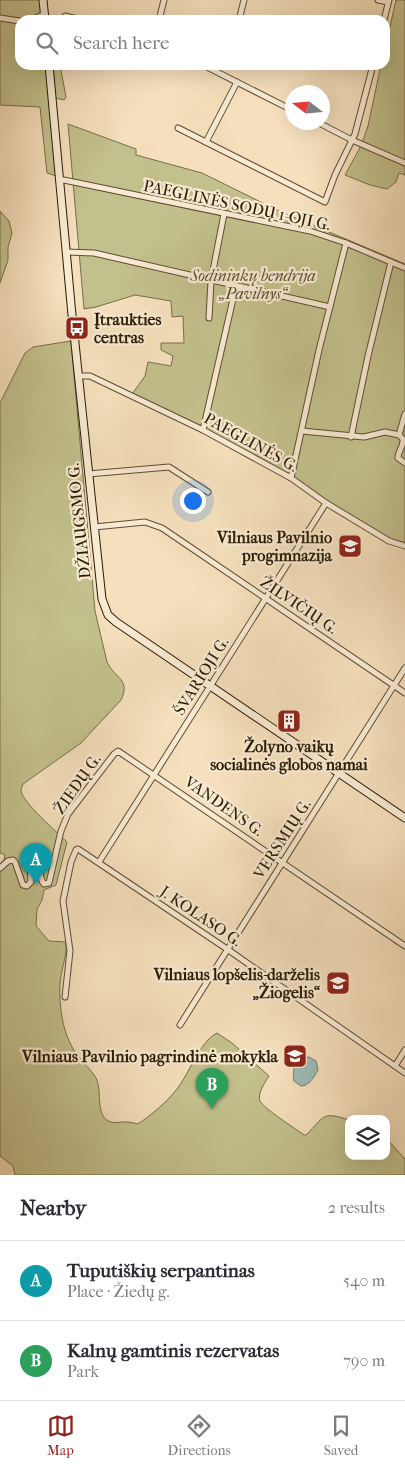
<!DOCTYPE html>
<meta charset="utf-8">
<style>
body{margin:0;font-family:"IM FELL French Canon",serif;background:#f2f2f3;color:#2b2b33}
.controls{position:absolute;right:15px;bottom:15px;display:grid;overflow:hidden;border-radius:10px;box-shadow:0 5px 20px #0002}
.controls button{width:45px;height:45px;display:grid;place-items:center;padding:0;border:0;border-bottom:1px solid #e1e1e2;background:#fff;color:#2b2b33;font:25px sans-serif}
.compass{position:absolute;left:285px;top:85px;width:45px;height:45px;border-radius:50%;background:#fff;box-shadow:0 5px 20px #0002;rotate:286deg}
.you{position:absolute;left:192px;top:500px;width:18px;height:18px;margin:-12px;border:4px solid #fff;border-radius:50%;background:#1a73e8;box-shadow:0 0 0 8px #1a73e833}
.badge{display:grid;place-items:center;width:32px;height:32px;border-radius:50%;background:#8f2418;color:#fff;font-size:16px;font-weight:700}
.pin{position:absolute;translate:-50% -41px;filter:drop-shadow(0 1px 2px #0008)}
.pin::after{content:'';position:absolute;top:26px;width:18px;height:15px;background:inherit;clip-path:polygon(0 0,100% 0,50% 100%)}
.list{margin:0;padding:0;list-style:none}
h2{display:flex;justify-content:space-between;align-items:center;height:65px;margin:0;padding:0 20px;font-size:21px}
h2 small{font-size:16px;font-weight:400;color:#7c7c81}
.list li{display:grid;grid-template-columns:32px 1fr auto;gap:15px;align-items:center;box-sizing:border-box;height:80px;padding:0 20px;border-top:1px solid #e1e1e2}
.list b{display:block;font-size:19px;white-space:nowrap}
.list p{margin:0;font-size:16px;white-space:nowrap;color:#7c7c81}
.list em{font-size:16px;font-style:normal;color:#7c7c81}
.icon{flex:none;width:28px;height:28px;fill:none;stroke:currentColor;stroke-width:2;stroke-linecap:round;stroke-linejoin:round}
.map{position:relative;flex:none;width:405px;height:1175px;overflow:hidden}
.search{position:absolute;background:#fff;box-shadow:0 5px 20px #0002;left:15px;right:15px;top:15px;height:55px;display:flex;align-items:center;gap:12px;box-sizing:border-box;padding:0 18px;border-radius:15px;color:#7c7c81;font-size:19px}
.sheet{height:225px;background:#fff}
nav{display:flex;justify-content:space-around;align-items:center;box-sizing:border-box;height:70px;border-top:1px solid #e1e1e2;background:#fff;font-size:14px;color:#7c7c81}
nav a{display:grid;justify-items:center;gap:2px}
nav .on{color:#8f2418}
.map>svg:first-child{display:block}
.green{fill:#c2c08c;stroke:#776e48}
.water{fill:#9dbcb7;stroke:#707c6f}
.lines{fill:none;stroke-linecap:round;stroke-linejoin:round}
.street-casing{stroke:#5e4d32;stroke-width:7}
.secondary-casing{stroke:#2c1c04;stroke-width:9}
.street{stroke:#f8ead3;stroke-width:5}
.secondary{stroke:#f8ead3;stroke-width:7}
.labels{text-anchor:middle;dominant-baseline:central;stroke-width:4.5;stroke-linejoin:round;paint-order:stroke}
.street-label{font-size:16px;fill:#2c1c04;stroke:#f8ead3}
.park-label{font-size:16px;font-style:italic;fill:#594d2d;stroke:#f8ead3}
.poi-label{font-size:16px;font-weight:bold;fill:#2c1c04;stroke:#f8ead3;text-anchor:end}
</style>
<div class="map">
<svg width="405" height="1175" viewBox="0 0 405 1175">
<rect width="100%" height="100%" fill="#f5dfbc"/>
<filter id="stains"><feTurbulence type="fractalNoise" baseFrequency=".004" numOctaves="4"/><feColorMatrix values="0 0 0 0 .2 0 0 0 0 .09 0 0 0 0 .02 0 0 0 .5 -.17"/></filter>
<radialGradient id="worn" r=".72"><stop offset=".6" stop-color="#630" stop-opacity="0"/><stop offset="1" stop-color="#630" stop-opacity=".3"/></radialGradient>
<g class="green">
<path d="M0,0H40L42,20H20V65H46L56,176L47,173L40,107L0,105Z"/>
<path d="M396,0H405V175L399,173L396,182L387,189L370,185L345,175L361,146L368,126L381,65H385V49Z"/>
<path d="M53,65H60L66,97L64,100L55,98Z"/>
<path d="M68,124L136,149V155L202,173L277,210L405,264V549L291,481L206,433L130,397L145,376L148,362L171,366L173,356L161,350V343H184L183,316L172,317L171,301L135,295L96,307L84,309Z"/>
<path d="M0,211L9,221L12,233L8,247V260L0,283Z"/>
<path d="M71,341L95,611L107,662C115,679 131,679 121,700L81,743L23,784C22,786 21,789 21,791C23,803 57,832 67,842L56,885L44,890L42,900L37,909L36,926L49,941L66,942C67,957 61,969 60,984C59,1005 62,1029 72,1047C78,1058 89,1067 96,1078C103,1091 94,1117 111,1122C117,1124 121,1121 126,1122C130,1122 134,1123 138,1124C151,1115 166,1103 176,1090C189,1075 199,1042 217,1033L232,1043L269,1076C265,1082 257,1094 260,1101C263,1108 296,1129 304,1135H306C325,1116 322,1111 349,1120V1156H386V1138L405,1159V1175H15L13,1166L0,1156V864L4,860L5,855L0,853V403L25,353L33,347Z"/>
</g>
<path class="water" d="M309,1057L316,1061L318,1070C314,1077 309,1086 301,1086L294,1081C292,1069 295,1057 309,1057Z"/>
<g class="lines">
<g class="street-casing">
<g id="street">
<path d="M378,0L388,2"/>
<path d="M65,16L82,20"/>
<path d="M0,18L20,21"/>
<path d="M31,20L45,14"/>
<path d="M159,20L164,0"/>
<path d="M239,20L244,0"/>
<path d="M384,20L389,0"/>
<path d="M203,65L292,110"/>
<path d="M317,122L352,140L405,163"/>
<path d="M178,128L325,202L335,175L355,134L373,65"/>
<path d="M206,142L237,82"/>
<path d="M59,179L310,231L346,243L405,268"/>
<path d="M66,252L94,253L330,307"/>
<path d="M209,318L211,281L224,214"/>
<path d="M78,376H90L203,430L291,478L326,503L389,541L405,546"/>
<path d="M203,430L236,286"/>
<path d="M302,431L364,437L385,432L399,435L403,439C404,446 398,451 398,458L405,463"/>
<path d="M399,435L405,414"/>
<path d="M351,437L368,356L391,262"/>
<path d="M88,474L169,467L208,492"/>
<path d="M291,478L319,350L346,243"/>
<path d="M94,527L145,522L162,528L405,693"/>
<path d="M99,862L326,503"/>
<path d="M0,868L8,861L13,860L15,862L23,885L27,886L31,882L30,861L33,860L37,861L42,881L44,884L49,883L61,831L68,814L114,754L118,751L405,946"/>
<path d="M65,997L70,951L63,901L71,862L76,850L78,849L227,949L405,1073"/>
<path d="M180,1025L405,668"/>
<path d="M395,1066L405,1050"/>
</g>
</g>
<g class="secondary-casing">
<g id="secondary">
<path d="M43,0L45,20"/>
<path d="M49,65L72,315L102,599L108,615L116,622L405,818"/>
</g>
</g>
<use href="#street" class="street"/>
<use href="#secondary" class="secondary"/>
</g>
<defs>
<g id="bus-square" transform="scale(1.25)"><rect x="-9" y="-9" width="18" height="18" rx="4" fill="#8f2418" stroke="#f8ead3"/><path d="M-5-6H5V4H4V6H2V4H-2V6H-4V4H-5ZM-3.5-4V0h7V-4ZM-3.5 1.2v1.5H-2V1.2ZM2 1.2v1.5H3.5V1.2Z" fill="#fff"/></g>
<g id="school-square" transform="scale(1.25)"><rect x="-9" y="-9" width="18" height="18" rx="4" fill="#8f2418" stroke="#f8ead3"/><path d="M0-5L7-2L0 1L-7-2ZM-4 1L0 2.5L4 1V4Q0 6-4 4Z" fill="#fff"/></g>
<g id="building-square" transform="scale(1.25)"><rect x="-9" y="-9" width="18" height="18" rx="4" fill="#8f2418" stroke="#f8ead3"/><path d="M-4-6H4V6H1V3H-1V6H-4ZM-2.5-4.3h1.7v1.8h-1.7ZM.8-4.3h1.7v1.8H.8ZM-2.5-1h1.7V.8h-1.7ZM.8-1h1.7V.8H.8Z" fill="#fff"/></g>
</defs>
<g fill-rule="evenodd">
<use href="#bus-square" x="77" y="328"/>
<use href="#school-square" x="350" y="546"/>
<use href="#building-square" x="289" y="721"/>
<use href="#school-square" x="338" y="983"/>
<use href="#school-square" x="295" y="1056"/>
</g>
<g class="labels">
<g class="street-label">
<text transform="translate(237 205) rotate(12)">PAEGLINĖS SODŲ 1-OJI G.</text>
<text transform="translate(251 442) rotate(29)">PAEGLINĖS G.</text>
<text transform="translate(79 521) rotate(-96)">DŽIAUGSMO G.</text>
<text transform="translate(299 605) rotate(34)">ŽILVIČIŲ G.</text>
<text transform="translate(201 676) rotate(-58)">ŠVARIOJI G.</text>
<text transform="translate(77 784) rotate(-55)">ŽIEDŲ G.</text>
<text transform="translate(224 806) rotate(35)">VANDENS G.</text>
<text transform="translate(282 839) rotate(-57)">VERSMIŲ G.</text>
<text transform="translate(201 916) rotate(34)">J. KOLASO G.</text>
</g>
<g class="park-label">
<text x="253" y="275">Sodininkų bendrija<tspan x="253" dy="18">„Pavilnys“</tspan></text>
</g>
<g class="poi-label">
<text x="94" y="319" text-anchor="start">Įtraukties<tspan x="94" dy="18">centras</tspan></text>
<text x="332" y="537">Vilniaus Pavilnio<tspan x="332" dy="18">progimnazija</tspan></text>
<text x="289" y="746" text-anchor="middle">Žolyno vaikų<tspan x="289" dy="18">socialinės globos namai</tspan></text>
<text x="320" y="974">Vilniaus lopšelis-darželis<tspan x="320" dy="18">„Žiogelis“</tspan></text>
<text x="278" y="1056">Vilniaus Pavilnio pagrindinė mokykla</text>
</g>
</g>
<rect width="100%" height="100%" filter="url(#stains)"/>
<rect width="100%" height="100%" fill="url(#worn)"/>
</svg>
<div class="controls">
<button><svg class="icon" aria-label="layers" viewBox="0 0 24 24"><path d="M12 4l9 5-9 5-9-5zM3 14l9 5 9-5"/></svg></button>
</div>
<svg class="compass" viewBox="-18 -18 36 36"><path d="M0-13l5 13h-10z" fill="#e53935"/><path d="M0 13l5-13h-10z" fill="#7c7c81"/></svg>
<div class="you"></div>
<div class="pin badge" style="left:36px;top:884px;background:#0f9aa8">A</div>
<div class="pin badge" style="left:212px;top:1109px;background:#2e9e5b">B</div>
<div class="search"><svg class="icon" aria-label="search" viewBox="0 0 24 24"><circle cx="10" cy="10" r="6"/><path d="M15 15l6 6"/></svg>Search here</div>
</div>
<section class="sheet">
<h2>Nearby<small>2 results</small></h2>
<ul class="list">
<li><span class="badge" style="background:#0f9aa8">A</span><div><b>Tuputiškių serpantinas</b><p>Place · Žiedų g.</p></div><em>540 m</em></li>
<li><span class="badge" style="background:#2e9e5b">B</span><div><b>Kalnų gamtinis rezervatas</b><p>Park</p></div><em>790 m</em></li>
</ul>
</section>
<nav>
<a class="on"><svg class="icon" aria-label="map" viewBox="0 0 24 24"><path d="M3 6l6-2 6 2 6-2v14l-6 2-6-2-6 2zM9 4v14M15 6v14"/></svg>Map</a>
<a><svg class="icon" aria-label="directions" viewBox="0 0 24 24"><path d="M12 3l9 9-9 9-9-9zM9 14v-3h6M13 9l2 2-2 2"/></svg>Directions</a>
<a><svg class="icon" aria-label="saved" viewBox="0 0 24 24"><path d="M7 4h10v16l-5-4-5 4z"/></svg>Saved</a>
</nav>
